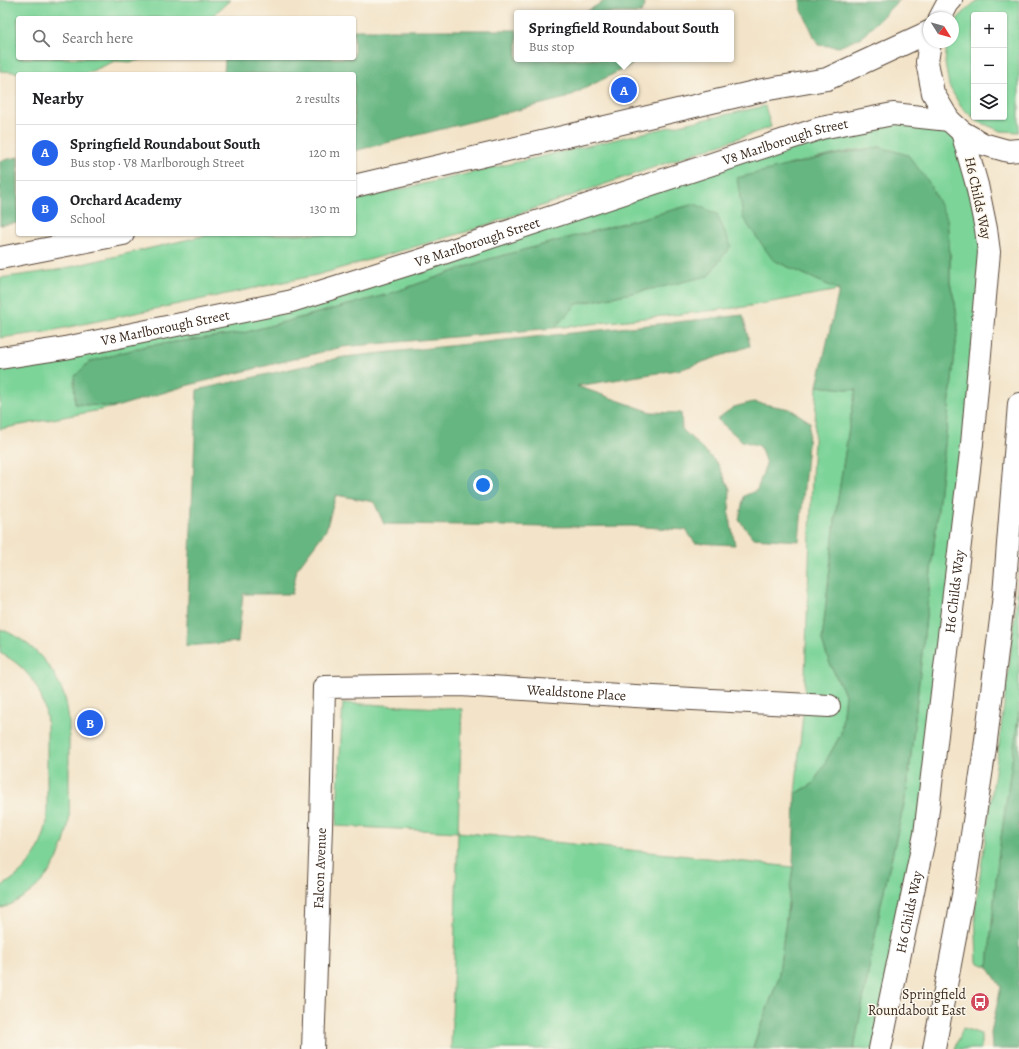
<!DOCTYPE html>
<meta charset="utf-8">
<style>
body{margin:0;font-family:Alegreya,serif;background:#f6f6f6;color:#202124}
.controls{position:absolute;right:12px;top:12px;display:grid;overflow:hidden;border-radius:4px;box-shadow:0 1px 3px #0004}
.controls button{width:36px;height:36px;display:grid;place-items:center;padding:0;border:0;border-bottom:1px solid #e0e0e0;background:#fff;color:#202124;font:20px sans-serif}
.compass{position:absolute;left:923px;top:12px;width:36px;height:36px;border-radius:50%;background:#fff;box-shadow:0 1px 3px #0004;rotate:127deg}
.you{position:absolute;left:483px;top:485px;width:14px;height:14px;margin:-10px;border:3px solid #fff;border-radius:50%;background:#1a73e8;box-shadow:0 0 0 6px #1a73e833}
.badge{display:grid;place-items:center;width:26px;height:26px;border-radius:50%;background:#2563eb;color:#fff;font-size:13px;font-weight:700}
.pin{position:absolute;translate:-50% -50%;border:2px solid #fff;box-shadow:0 1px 4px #0006}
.popup{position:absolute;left:514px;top:10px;width:220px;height:52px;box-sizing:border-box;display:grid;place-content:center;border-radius:4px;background:#fff;filter:drop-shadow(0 1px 3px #0005);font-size:13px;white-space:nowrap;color:#757577}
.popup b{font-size:15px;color:#202124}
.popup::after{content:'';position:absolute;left:50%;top:100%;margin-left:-8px;border:8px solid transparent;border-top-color:#fff}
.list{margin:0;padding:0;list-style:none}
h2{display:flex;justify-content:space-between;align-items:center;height:52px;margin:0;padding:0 16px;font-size:17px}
h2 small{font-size:13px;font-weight:400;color:#757577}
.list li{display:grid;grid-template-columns:26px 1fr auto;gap:12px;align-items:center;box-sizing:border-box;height:56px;padding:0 16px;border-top:1px solid #e0e0e0}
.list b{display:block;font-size:15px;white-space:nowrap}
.list p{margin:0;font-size:13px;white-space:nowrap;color:#757577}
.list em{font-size:13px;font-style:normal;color:#757577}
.icon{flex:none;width:22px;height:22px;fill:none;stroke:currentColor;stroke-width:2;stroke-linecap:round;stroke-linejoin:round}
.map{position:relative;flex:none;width:1019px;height:1049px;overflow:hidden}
.search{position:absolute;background:#fff;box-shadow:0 1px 3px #0004;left:16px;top:16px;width:340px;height:44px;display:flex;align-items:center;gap:10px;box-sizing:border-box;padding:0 14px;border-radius:4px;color:#757577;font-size:15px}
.panel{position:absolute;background:#fff;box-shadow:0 1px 3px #0004;left:16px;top:72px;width:340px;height:164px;border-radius:4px}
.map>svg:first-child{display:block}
.green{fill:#7dd499;stroke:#5c7f5c;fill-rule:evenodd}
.forest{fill:#66b681;stroke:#507050}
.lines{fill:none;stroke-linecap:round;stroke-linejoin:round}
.street-casing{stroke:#574638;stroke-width:24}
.secondary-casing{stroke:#574638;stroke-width:24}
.street{stroke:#fff;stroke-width:22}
.secondary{stroke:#fff;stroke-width:22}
.labels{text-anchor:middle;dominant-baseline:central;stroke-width:3;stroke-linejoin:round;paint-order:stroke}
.street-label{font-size:14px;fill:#3b2a1e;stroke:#fbf7ec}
.poi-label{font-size:14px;fill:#3b2a1e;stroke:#fbf7ec;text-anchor:end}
</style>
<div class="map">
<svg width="1019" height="1049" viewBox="0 0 1019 1049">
<rect width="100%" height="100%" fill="#fbf7ec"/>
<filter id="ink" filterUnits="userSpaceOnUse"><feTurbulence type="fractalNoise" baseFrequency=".025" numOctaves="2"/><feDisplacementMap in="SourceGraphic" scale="8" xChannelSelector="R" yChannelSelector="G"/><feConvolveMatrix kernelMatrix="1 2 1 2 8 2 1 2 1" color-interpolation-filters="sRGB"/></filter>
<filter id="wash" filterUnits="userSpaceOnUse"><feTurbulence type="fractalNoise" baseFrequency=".012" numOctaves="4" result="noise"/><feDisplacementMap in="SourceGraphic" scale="16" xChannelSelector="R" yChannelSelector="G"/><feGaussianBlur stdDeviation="0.9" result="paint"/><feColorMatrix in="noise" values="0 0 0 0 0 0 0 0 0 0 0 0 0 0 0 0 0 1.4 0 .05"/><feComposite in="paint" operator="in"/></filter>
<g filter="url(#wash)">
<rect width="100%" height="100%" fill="#f3e4c9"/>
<g class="green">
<path d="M0,0H230L210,18H18V58H148L131,62L115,61L85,74H44L0,71Z"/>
<path d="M979,0H1019V132L1001,131L979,122L961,107L949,86L945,63L947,42H953V29L958,18L975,2ZM974,15H1004V117H974Z"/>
<path d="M765,106L771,127L466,232L317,275L45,332L0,338V278L57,270L211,234H354V200L643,133Z"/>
<path d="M949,120L986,229L925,834L880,1049H854L881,904L907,791L958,325L955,303L950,283V254L947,219L880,147L850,151L788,165L773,260L839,290L744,307L554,328L577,304L666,286L695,204L486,260L389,294L243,333L146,346L89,362L74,377L75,404L116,407L0,429V358L288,302L821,128Z"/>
<path d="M817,386L856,390L850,421L836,511L822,641L830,664L845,694L841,734L813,784L795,794L804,704L812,478Z"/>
<path d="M1019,568V712L998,859L988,967L977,962L975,909L999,744L1014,626Z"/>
<path d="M0,629C29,639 53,665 63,693C67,702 68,713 69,723C69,743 69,764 69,784C69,796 70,809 69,820C63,863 40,894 0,909V887C27,872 41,852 47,822V723C44,692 29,667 0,653Z"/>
<path d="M343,703L462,709L458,832L793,867L778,980L755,1041L753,1049H451L458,832L336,826Z"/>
<path d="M963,1028L981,1034V1049H955Z"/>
</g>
<g class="forest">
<path d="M606,0H641L645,6L641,13H584Z"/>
<path d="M800,0H899L862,37L839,47L818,45L801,8Z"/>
<path d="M354,30H517V59H627L633,64L566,98L354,151V74H224L225,58H354Z"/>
<path d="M880,147L908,155L928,181L947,219L950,254V283L955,303L958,325L907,791L881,904L854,1049H753L755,1041L778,980L793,867L795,794L813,784L841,734L845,694L830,664L822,641L836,511L850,421L856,390L817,386L839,290L773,260L743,218L737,178C785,166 832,154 880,147Z"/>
<path d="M18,157V223L0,225V161Z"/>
<path d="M695,204L717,214L731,246L708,276L666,286L577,304L554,328L342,347L189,385L116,407L75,404L74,377L89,362L146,346L243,333L389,294L486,260Z"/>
<path d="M743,315L750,346L682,369L577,386L651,412L681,413L682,429L718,464L730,489L729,514L735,545L695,543L686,530L631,526L542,527L467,525L384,524L374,502L336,495L326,530L297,569L292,594H243L238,642L186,646L197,390L344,357Z"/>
<path d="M753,402L790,409L810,422L799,541L753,538L739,520L744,496L757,490L766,464L760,446L742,441L717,419L734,407Z"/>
<path d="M1019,712V1049H992L991,1032L1001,987L988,967L998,859Z"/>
</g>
</g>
<g filter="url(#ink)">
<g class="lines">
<g class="street-casing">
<g id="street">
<path id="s1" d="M313,1049L321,827L324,687L460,685L635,696L829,706"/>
</g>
</g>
<g class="secondary-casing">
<g id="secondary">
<path d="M940,18L948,3L951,0"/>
<path d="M930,42L927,62L933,93L949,120L962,132L983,144L1008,151L1019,150"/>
<path d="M354,186L763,90L827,79L929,32"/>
<path d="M0,258L123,234"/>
<path id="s2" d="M0,358L65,348L288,302L422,260L821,128L893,114L949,120"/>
<path id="s3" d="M880,1049L925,834L972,444L989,252L986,229L977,185L962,132"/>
<path d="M934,1049L963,895L985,748L1004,595L1019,404"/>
</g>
</g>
<use href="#street" class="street"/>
<use href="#secondary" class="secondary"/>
</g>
</g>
<defs>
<g id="bus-disc" transform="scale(1)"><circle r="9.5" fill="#d1495b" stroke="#fbf7ec"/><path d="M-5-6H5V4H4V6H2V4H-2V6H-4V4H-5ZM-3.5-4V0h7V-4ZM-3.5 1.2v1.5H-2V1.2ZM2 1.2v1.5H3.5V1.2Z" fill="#fff"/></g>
</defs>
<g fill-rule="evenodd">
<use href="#bus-disc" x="980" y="1002"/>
</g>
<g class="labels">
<g class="street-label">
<text stroke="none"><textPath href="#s2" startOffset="816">V8 Marlborough Street</textPath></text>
<text transform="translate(978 198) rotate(78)">H6 Childs Way</text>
<text stroke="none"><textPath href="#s2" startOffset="492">V8 Marlborough Street</textPath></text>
<text stroke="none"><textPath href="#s2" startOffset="168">V8 Marlborough Street</textPath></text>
<text stroke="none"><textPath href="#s3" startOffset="464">H6 Childs Way</textPath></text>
<text stroke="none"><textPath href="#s1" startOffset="615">Wealdstone Place</textPath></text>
<text stroke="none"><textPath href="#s1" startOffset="181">Falcon Avenue</textPath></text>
<text stroke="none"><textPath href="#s3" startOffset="140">H6 Childs Way</textPath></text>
</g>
<g class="poi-label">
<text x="966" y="994">Springfield<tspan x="966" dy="16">Roundabout East</tspan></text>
</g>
</g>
</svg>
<div class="controls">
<button>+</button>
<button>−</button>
<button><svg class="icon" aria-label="layers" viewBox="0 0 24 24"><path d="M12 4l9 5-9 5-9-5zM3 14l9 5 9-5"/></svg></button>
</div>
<svg class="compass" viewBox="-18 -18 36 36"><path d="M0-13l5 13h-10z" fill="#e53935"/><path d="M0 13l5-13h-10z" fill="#757577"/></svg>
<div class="you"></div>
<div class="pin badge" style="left:624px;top:90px">A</div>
<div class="popup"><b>Springfield Roundabout South</b>Bus stop</div>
<div class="pin badge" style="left:90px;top:723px">B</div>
<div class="search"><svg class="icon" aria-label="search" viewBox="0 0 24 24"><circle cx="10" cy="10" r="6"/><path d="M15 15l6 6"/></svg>Search here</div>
<section class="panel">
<h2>Nearby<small>2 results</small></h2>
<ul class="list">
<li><span class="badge">A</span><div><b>Springfield Roundabout South</b><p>Bus stop · V8 Marlborough Street</p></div><em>120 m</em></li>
<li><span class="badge">B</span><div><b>Orchard Academy</b><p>School</p></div><em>130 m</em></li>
</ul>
</section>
</div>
